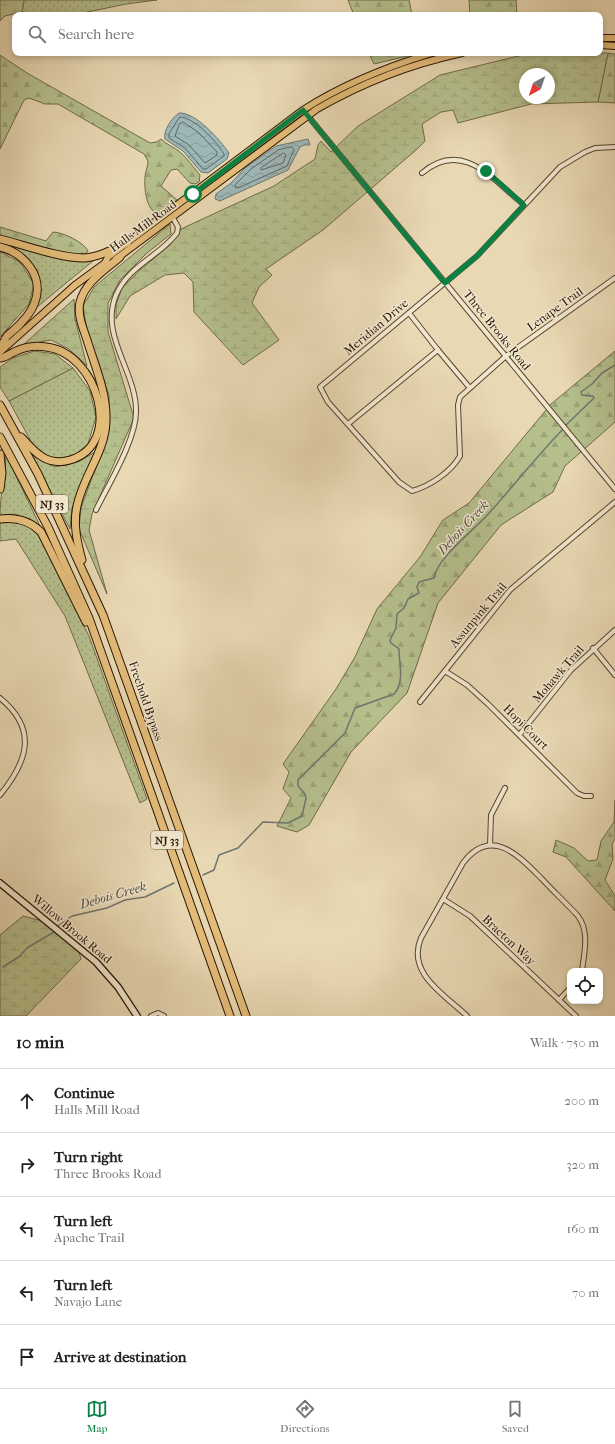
<!DOCTYPE html>
<meta charset="utf-8">
<style>
body{margin:0;font-family:"IM FELL French Canon",serif;background:#f2f2f2;color:#202124}
.controls{position:absolute;right:12px;bottom:12px;display:grid;overflow:hidden;border-radius:8px;box-shadow:0 2px 6px #0003}
.controls button{width:36px;height:36px;display:grid;place-items:center;padding:0;border:0;border-bottom:1px solid #e0e0e0;background:#fff;color:#202124;font:20px sans-serif}
.compass{position:absolute;left:519px;top:68px;width:36px;height:36px;border-radius:50%;background:#fff;box-shadow:0 2px 6px #0003;rotate:220deg}
.stop{position:absolute;width:12px;height:12px;margin:-9px;border:3px solid #0b8043;border-radius:50%;background:#fff}
.stop.end{background:#0b8043;border-color:#fff;box-shadow:0 1px 4px #0008}
.list{margin:0;padding:0;list-style:none}
h2{display:flex;justify-content:space-between;align-items:center;height:52px;margin:0;padding:0 16px;font-size:17px}
h2 small{font-size:13px;font-weight:400;color:#757577}
.list li{display:grid;grid-template-columns:26px 1fr auto;gap:12px;align-items:center;box-sizing:border-box;height:64px;padding:0 16px;border-top:1px solid #e0e0e0}
.list b{display:block;font-size:15px;white-space:nowrap}
.list p{margin:0;font-size:13px;white-space:nowrap;color:#757577}
.list em{font-size:13px;font-style:normal;color:#757577}
.icon{flex:none;width:22px;height:22px;fill:none;stroke:currentColor;stroke-width:2;stroke-linecap:round;stroke-linejoin:round}
.map{position:relative;flex:none;width:615px;height:1016px;overflow:hidden}
.search{position:absolute;background:#fff;box-shadow:0 2px 6px #0003;left:12px;right:12px;top:12px;height:44px;display:flex;align-items:center;gap:10px;box-sizing:border-box;padding:0 14px;border-radius:8px;color:#757577;font-size:15px}
.sheet{height:372px;background:#fff}
nav{display:flex;justify-content:space-around;align-items:center;box-sizing:border-box;height:56px;border-top:1px solid #e0e0e0;background:#fff;font-size:11px;color:#757577}
nav a{display:grid;justify-items:center;gap:2px}
nav .on{color:#0b8043}
.map>svg:first-child{display:block}
.grass{fill:url(#grass-dots);stroke:#6f6a48}
.forest{fill:url(#forest-firs);stroke:#6f6a48}
.wetland{fill:url(#wetland-marsh);stroke:#6f6a48;fill-rule:evenodd}
.water{fill:url(#water-waves);stroke:#6e7670}
.lines{fill:none;stroke-linecap:round;stroke-linejoin:round}
.shore{stroke:#62665e;stroke-width:1}
.stream{stroke:#6e7670;stroke-width:1.5}
.street-casing{stroke:#59462f;stroke-width:6}
.secondary-casing{stroke:#291503;stroke-width:8}
.primary-casing{stroke:#291503;stroke-width:8}
.highway-casing{stroke:#291503;stroke-width:9}
.street{stroke:#f0e6ce;stroke-width:4}
.secondary{stroke:#f0e6ce;stroke-width:5.5}
.primary{stroke:#e4bc7a;stroke-width:6}
.highway{stroke:#e4bc7a;stroke-width:7}
.route{stroke:#0b8043;stroke-width:5}
.labels{text-anchor:middle;dominant-baseline:central;stroke-width:3;stroke-linejoin:round;paint-order:stroke}
.shield{fill:#f0e6ce;stroke:#655440;stroke-width:1}
.shield-label{font-size:11px;font-weight:bold;fill:#291503}
.street-label{font-size:12px;fill:#291503;stroke:#f0e6ce}
.water-label{font-size:13px;font-style:italic;fill:#514e42;stroke:#f0e6ce}
</style>
<div class="map">
<svg width="615" height="1016" viewBox="0 0 615 1016">
<defs>
<pattern id="grass-dots" width="8" height="8" patternUnits="userSpaceOnUse"><rect width="8" height="8" fill="#b5bf8c"/><path d="M2 2h.1M6 6h.1" fill="none" stroke="#9ca377" stroke-width="1.8" stroke-linecap="round"/></pattern>
<pattern id="forest-firs" width="22" height="20" patternUnits="userSpaceOnUse"><rect width="22" height="20" fill="#b5bf8c"/><path d="M5 1l3.5 6h-7zM16 11l3.5 6h-7z" fill="#9ca377"/></pattern>
<pattern id="wetland-marsh" width="20" height="14" patternUnits="userSpaceOnUse"><rect width="20" height="14" fill="#b5bf8c"/><path d="M1 5h8M5 5V1M11 12h8M15 12V8" fill="none" stroke="#9ca377"/></pattern>
<pattern id="water-waves" width="16" height="10" patternUnits="userSpaceOnUse"><rect width="16" height="10" fill="#9cb7b8"/><path d="M0 5q4-4 8 0t8 0" fill="none" stroke="#869c9d"/></pattern>
</defs>
<rect width="100%" height="100%" fill="#e8d8b3"/>
<filter id="stains"><feTurbulence type="fractalNoise" baseFrequency=".005" numOctaves="4"/><feColorMatrix values="0 0 0 0 .2 0 0 0 0 .09 0 0 0 0 .02 0 0 0 .5 -.17"/></filter>
<radialGradient id="worn" r=".72"><stop offset=".6" stop-color="#630" stop-opacity="0"/><stop offset="1" stop-color="#630" stop-opacity=".3"/></radialGradient>
<g class="grass">
<path d="M24,0H157L126,4L73,15H41L22,12Z"/>
<path d="M9,245L54,257L93,261L37,307L38,271Z"/>
<path d="M73,368L90,391L96,417L88,444L72,457L58,459L43,454L34,447L9,401Z"/>
<path d="M95,452L72,508L70,529L31,454L55,467L80,461Z"/>
<path d="M6,455L41,528L15,514L0,516C0,495 5,476 6,455Z"/>
<path d="M6,521L27,525L39,536L89,636L147,799L140,803L65,616L16,539L0,541V522Z"/>
</g>
<g class="forest">
<path d="M348,0H409L412,15H354Z"/>
<path d="M469,0H516L517,15H470Z"/>
<path d="M369,53H420L374,64Z"/>
<path d="M608,53L615,54V103L598,102Z"/>
<path d="M0,55L27,73L150,143L157,142L161,139C167,145 174,147 180,152C188,159 193,167 200,175L199,182L195,184L190,183L177,169L171,170L161,186L177,200L158,214C146,210 144,188 145,177C145,172 148,167 148,161L144,154L58,104H45L29,98L24,100L0,149Z"/>
<path d="M0,227L46,241L53,232C62,232 84,242 88,251L85,254H72L0,237Z"/>
<path d="M615,351V422L565,466L553,492L501,525L438,603L407,693L351,752L309,825L297,832L277,826L291,798L283,789L289,772L283,764L336,689L355,657L377,609L420,557L443,520L469,503L551,404Z"/>
<path d="M615,800V839L612,844L613,859L605,880L615,896V911L566,857L553,852L556,840L574,848L588,861L597,860L601,841L614,822Z"/>
</g>
<g class="wetland">
<path d="M0,0H24L22,12L5,16L0,21Z"/>
<path d="M531,53H608L598,102L531,104L458,123L453,110L441,112L422,124L425,141L416,150L323,230L266,269L272,275L259,287L252,303L279,340L243,365L194,312L193,282L184,273L165,275L130,296L116,319V305L122,288L140,270L170,245L181,229L274,186L315,159L318,145L321,141L331,152L358,126L440,75ZM525,74H549V98H525Z"/>
<path d="M170,224L171,234L147,253L120,280L108,303V332L134,418L92,514L89,530L107,594L79,529L81,508L109,431V395L88,336L83,306L94,287Z"/>
<path d="M0,252L20,262L34,284L29,304L0,337Z"/>
<path d="M74,299L75,319L87,366L69,349L51,340L23,345Z"/>
<path d="M34,351L55,354L73,368L9,401L0,387V367L13,358Z"/>
<path d="M23,916L50,923L76,942L81,959L26,1016H0V935Z"/>
</g>
<g class="water">
<path d="M179,113C196,112 220,140 229,153L227,159L208,173L201,172L183,151L165,139C163,130 172,118 179,113Z"/>
<path d="M308,139L310,145H304L300,147L288,170L220,201L215,199L216,194L231,183L245,168L276,146Z"/>
</g>
<g class="lines">
<g class="shore">
<path d="M180,117C194,117 217,142 224,154V156L206,169H203L185,148L169,138V134Z"/>
<path d="M183,122L198,132L217,152V155L205,163L189,145L175,136L179,125Z"/>
<path d="M292,147L294,150L287,166L238,188L235,187V185L251,169L278,150Z"/>
<path d="M284,153L286,155L283,163L261,170V168Z"/>
</g>
<g class="stream">
<path d="M566,425L594,398L593,396L582,395L581,392L592,384L602,373L615,365"/>
<path d="M203,875L214,870L219,855L238,848L263,822L288,823L302,816L306,798L305,794L298,786V780L345,733L355,708L394,694C405,682 399,664 399,649L391,643L390,640L396,628L397,614L404,608L408,599L419,593L417,587L419,582L434,578C437,557 477,528 491,511C515,484 538,455 564,428"/>
<path d="M58,926L72,916L107,908L125,900L145,897L174,883"/>
<path d="M3,967L20,956L27,948L54,932"/>
</g>
<g class="street-casing">
<g id="street">
<path d="M303,110L615,489"/>
<path d="M615,147L595,148L585,152L560,167L477,256L320,387L328,402L399,482L412,491C430,486 451,472 460,456L458,405L460,397L506,356L615,278"/>
<path d="M422,173C463,138 494,181 524,205"/>
<path d="M409,313L438,350"/>
<path d="M348,424L438,350L469,387"/>
<path d="M96,510C108,485 136,440 136,412C137,372 99,336 116,295C129,265 160,256 177,233L178,227L173,218"/>
<path d="M593,648L615,675"/>
<path d="M445,671L467,685L488,704L577,793L584,796H591"/>
<path d="M0,698C38,729 28,761 0,795"/>
<path d="M420,702L510,590L615,502"/>
<path d="M520,734L571,670L615,630"/>
<path d="M490,845L491,815L505,788"/>
<path d="M443,899L470,916L576,1016"/>
<path d="M559,1000L570,988"/>
<path d="M151,1016L158,1013L164,1016"/>
<path d="M467,1016C445,995 406,973 421,938L463,863C491,826 518,855 541,878C553,891 566,903 578,916C590,932 584,953 582,971"/>
</g>
</g>
<g class="secondary-casing">
<path id="secondary" d="M0,883L96,962L118,987L137,1016"/>
</g>
<g class="primary-casing">
<g id="primary">
<path d="M600,38H615"/>
<path d="M600,45L615,46"/>
<path d="M116,259L317,109C362,83 411,64 462,53"/>
<path d="M0,352L75,285L105,263L108,257L303,110C343,84 386,67 432,53"/>
</g>
</g>
<g class="highway-casing">
<g id="highway">
<path d="M0,239C24,245 60,258 84,258C99,257 114,249 127,243"/>
<path d="M0,247C12,250 23,257 30,267C44,287 36,308 21,323C17,328 11,332 7,336C4,340 2,346 0,350"/>
<path d="M0,358C5,358 9,354 14,352C24,347 35,345 46,347C97,352 125,444 70,460C61,463 49,462 41,456C33,451 27,443 21,437"/>
<path d="M0,405L38,474L103,615L246,1016"/>
<path d="M0,437L48,527L89,618L230,1016"/>
<path d="M0,454L2,473L0,489"/>
<path d="M0,519C16,517 29,520 41,532L86,622"/>
<path d="M82,560C77,542 73,524 77,506C83,476 106,451 106,420C107,393 95,366 87,340C83,328 77,315 80,302C85,282 105,270 120,257"/>
</g>
</g>
<use href="#street" class="street"/>
<use href="#secondary" class="secondary"/>
<use href="#primary" class="primary"/>
<use href="#highway" class="highway"/>
</g>
<g class="lines">
<path class="route" d="M193,194L303,110L445,283L477,256L524,205L486,171"/>
</g>
<g class="labels">
<g class="shield">
<rect x="36" y="495" width="32" height="18" rx="3"/>
<rect x="151" y="831" width="32" height="18" rx="3"/>
</g>
<g class="shield-label">
<text x="52" y="504">NJ 33</text>
<text x="167" y="840">NJ 33</text>
</g>
<g class="street-label">
<text transform="translate(143 226) rotate(-36)">Halls Mill Road</text>
<text transform="translate(555 309) rotate(-36)">Lenape Trail</text>
<text transform="translate(376 327) rotate(-40)">Meridian Drive</text>
<text transform="translate(497 330) rotate(51)">Three Brooks Road</text>
<text transform="translate(478 615) rotate(-50)">Assunpink Trail</text>
<text transform="translate(558 674) rotate(-49)">Mohawk Trail</text>
<text transform="translate(146 701) rotate(71)">Freehold Bypass</text>
<text transform="translate(526 727) rotate(45)">Hopi Court</text>
<text transform="translate(72 929) rotate(40)">Willow Brook Road</text>
<text transform="translate(509 940) rotate(43)">Braeton Way</text>
</g>
<g class="water-label">
<text transform="translate(463 527) rotate(-47)">Debois Creek</text>
<text transform="translate(113 895) rotate(-16)">Debois Creek</text>
</g>
</g>
<rect width="100%" height="100%" filter="url(#stains)"/>
<rect width="100%" height="100%" fill="url(#worn)"/>
</svg>
<div class="controls">
<button><svg class="icon" aria-label="locate" viewBox="0 0 24 24"><circle cx="12" cy="12" r="6"/><path d="M12 2v4M12 18v4M2 12h4M18 12h4"/></svg></button>
</div>
<svg class="compass" viewBox="-18 -18 36 36"><path d="M0-13l5 13h-10z" fill="#e53935"/><path d="M0 13l5-13h-10z" fill="#757577"/></svg>
<div class="stop" style="left:193px;top:194px"></div>
<div class="stop end" style="left:486px;top:171px"></div>
<div class="search"><svg class="icon" aria-label="search" viewBox="0 0 24 24"><circle cx="10" cy="10" r="6"/><path d="M15 15l6 6"/></svg>Search here</div>
</div>
<section class="sheet">
<h2>10 min<small>Walk · 750 m</small></h2>
<ul class="list">
<li><svg class="icon" aria-label="ahead" viewBox="0 0 24 24"><path d="M12 20V5M6 11l6-6 6 6"/></svg><div><b>Continue</b><p>Halls Mill Road</p></div><em>200 m</em></li>
<li><svg class="icon" aria-label="right" viewBox="0 0 24 24"><path d="M7 20v-9h11M14 6l5 5-5 5"/></svg><div><b>Turn right</b><p>Three Brooks Road</p></div><em>320 m</em></li>
<li><svg class="icon" aria-label="left" viewBox="0 0 24 24"><path d="M17 20v-9H6M10 6l-5 5 5 5"/></svg><div><b>Turn left</b><p>Apache Trail</p></div><em>160 m</em></li>
<li><svg class="icon" aria-label="left" viewBox="0 0 24 24"><path d="M17 20v-9H6M10 6l-5 5 5 5"/></svg><div><b>Turn left</b><p>Navajo Lane</p></div><em>70 m</em></li>
<li><svg class="icon" aria-label="arrive" viewBox="0 0 24 24"><path d="M6 21V4h12l-3 4 3 4H6"/></svg><div><b>Arrive at destination</b></div></li>
</ul>
</section>
<nav>
<a class="on"><svg class="icon" aria-label="map" viewBox="0 0 24 24"><path d="M3 6l6-2 6 2 6-2v14l-6 2-6-2-6 2zM9 4v14M15 6v14"/></svg>Map</a>
<a><svg class="icon" aria-label="directions" viewBox="0 0 24 24"><path d="M12 3l9 9-9 9-9-9zM9 14v-3h6M13 9l2 2-2 2"/></svg>Directions</a>
<a><svg class="icon" aria-label="saved" viewBox="0 0 24 24"><path d="M7 4h10v16l-5-4-5 4z"/></svg>Saved</a>
</nav>
